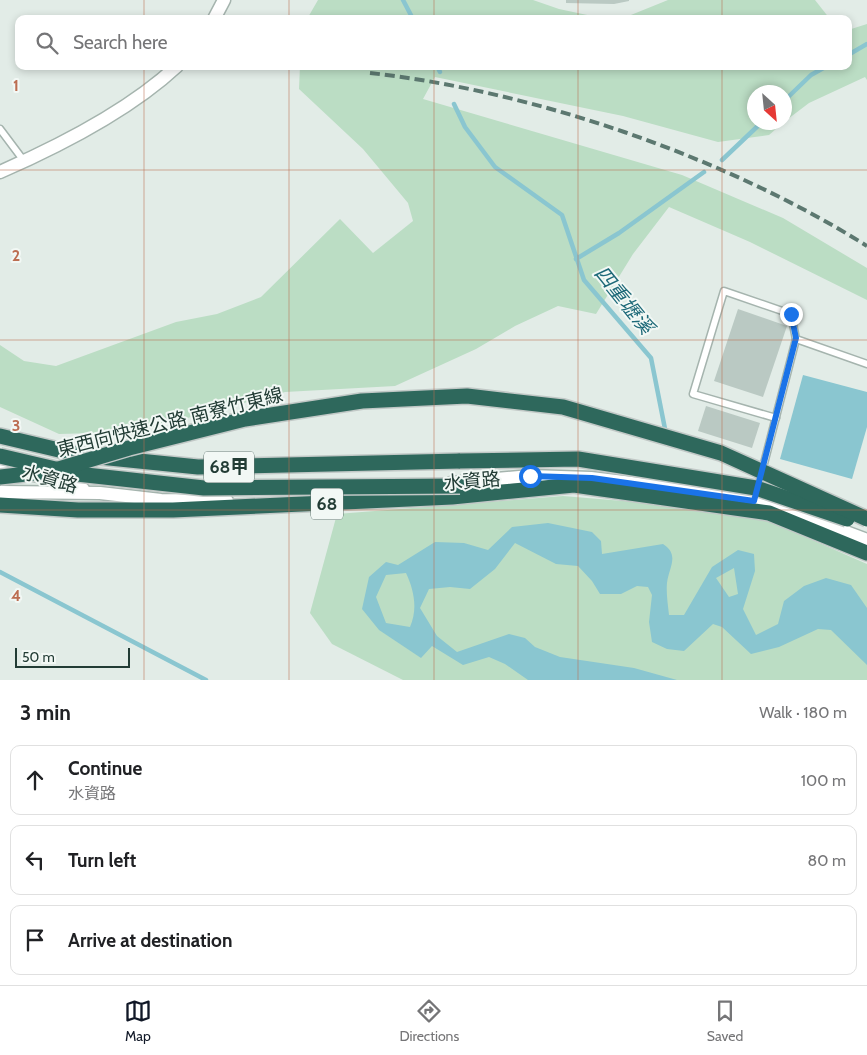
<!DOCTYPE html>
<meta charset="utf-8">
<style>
body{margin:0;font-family:Cabin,"Noto Sans TC",sans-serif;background:#f2f2f2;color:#202124}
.compass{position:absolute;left:747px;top:85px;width:45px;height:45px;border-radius:50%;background:#fff;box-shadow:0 2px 8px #0003;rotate:153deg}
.scale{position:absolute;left:15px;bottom:12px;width:115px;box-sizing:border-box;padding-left:5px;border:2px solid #223c35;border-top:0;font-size:14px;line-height:18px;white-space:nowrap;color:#223c35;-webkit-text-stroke:4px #f2f8f5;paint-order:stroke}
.stop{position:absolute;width:15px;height:15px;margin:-11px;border:4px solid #1a73e8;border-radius:50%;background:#fff}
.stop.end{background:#1a73e8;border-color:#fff;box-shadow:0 1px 5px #0008}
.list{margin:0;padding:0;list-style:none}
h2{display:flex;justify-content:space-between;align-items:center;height:65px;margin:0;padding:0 20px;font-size:21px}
h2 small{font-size:16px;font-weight:400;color:#757577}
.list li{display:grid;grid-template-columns:32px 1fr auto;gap:15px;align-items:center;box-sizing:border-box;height:70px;margin:0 10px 10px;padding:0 10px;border:1px solid #e0e0e0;border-radius:10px}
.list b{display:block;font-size:19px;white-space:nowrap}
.list p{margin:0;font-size:16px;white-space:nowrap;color:#757577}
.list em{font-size:16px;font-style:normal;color:#757577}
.icon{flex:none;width:28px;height:28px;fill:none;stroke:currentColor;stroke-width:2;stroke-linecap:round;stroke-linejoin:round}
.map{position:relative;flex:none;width:867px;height:680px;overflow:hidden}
.search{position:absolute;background:#fff;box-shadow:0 2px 8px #0003;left:15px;right:15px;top:15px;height:55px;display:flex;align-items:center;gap:12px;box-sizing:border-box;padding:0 18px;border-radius:10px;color:#757577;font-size:19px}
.sheet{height:305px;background:#fff}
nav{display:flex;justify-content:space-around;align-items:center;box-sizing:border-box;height:70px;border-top:1px solid #e0e0e0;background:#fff;font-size:14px;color:#757577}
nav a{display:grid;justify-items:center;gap:2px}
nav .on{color:#111827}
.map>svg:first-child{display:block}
.green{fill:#bbddc4}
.water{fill:#8ac6d0;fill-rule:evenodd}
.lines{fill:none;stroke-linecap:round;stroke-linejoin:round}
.stream{stroke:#8ac6d0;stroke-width:4.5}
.building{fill:#bac9c3}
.lane-casing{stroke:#a5b4ae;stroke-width:9}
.street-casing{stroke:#a5b4ae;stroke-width:15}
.highway-casing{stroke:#c1c8c6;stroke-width:18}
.lane{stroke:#fff;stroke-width:6}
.street{stroke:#fff;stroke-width:12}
.highway{stroke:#2e685c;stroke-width:15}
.rail{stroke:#5c7870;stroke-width:4;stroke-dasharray:10 5;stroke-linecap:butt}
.highway-bridge-casing{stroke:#c1c8c6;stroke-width:18;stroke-linecap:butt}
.highway-bridge{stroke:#2e685c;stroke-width:15}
.route{stroke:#1a73e8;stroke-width:6}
.grid{fill:none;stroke:#bc6e52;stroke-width:1;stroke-opacity:0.55}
.labels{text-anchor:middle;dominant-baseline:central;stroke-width:4;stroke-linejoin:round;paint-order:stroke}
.shield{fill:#f2f8f5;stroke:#60746f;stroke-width:1}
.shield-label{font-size:18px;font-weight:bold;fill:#223c35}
.street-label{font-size:19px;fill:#223c35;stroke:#f2f8f5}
.water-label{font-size:20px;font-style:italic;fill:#1d6978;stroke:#f2f8f5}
.grid-label{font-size:16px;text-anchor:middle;font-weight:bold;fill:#bc6e52;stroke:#f2f8f5;stroke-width:4;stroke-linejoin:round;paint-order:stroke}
</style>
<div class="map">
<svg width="867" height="680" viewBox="0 0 867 680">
<rect width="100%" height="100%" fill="#e2ece7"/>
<g class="green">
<path d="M318,0H533L559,9L606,19H307Z"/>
<path d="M668,0H815L830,19H621Z"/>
<path d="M867,24V80L865,77L809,103L784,122V92H754V122H784L769,135L718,142L623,116L435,77L423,99L682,175L783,218L867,268V300L750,242L669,207L633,254L596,314L558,306L515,326L476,349L395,386L285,392L135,432L59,434L0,407V345L24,361L56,366L176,322L217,314L261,297L340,219L373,253L413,221L408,203L363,149L299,89L300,66H848V30Z"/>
<path d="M563,496L659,504L767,520L867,564V680H403L332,644L310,613L337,514Z"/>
</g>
<g class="water">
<path d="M803,375L867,392V427L852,479L780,459Z"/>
<path d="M548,523L592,532L601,541L602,554L663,544C680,555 669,567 667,583C666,593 668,605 669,615H684L712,567L738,550L754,554L755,571L743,609L756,635L778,624L784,601L804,586L826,578L851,585L867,608V665L831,630L818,629L779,647L751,654L722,627L713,624L684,651L667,649L652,642L649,622L652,595L648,587L637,586L621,594H600L592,581L578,566L556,564L515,543L495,569L470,589L450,587L429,589L420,608L437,636L457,652L509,634L525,638L535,647L560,657L634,668L677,680H528L505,664L489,657L463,665L432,646L421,658L379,630L362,609L369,577L386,562L398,565L435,542L464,543L488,550L512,527ZM734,568L738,594L729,597L716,578ZM406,573C414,590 418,609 410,627L386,623L376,597L386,575Z"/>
</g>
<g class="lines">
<g class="stream">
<path d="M403,0L413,19"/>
<path d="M848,55L867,44"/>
<path d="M437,66L440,72"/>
<path d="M784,101L811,75L827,66"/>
<path d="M454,104L465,127L495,167L562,215L584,280L651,358L666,434"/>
<path d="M722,160L762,122"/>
<path d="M576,259L619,233L704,172"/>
<path d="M0,572L206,680"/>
</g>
</g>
<g class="building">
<path d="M566,0H629V1L614,4L566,3Z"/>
<path d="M738,309L787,326L763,397L714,381Z"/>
<path d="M706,406L760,423L752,448L698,431Z"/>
</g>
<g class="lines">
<g class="lane-casing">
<g id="lane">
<path d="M0,129L24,161"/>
<path d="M776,418L693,394L724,291L791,314L796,339L867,364"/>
<path d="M758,487L796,339"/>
</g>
</g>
<g class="street-casing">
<g id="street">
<path d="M214,19L224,0"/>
<path d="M0,172C57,147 131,109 177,66"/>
<path d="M0,465L83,489"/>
<path d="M451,483L530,476L591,478L672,488L766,502L867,540"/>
<path d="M0,492L100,493L161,500L227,501"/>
</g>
</g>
<g class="highway-casing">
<g id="highway">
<path d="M0,436L80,455L198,467L460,461"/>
<path d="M0,505L78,510H173L452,497L574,485L769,513L867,553"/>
</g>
</g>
<use href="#lane" class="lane"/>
<use href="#street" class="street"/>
<use href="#highway" class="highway"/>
<path class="rail" d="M370,73C535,91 727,158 867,246"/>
<g class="highway-bridge-casing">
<g id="highway-bridge">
<path d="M0,456L77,474L204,488L460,486"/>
<path d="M460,461L578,459L756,488L847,519"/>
<path d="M0,477L52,471L129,448L245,419L362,401L467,396L563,407L721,453L867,519"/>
</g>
</g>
<use href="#highway-bridge" class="highway-bridge"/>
</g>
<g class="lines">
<path class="route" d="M530,476L592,478L754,501L796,338L791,314"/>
</g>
<path class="grid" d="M144,0V19M289,0V19M434,0V19M578,0V19M722,0V19M144,66V680M289,66V680M434,66V680M578,66V680M722,66V680M0,170H867M0,340H867M0,510H867"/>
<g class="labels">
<g class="shield">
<rect x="204" y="451.5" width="50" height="31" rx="4"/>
<rect x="311" y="488.5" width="32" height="31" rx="4"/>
</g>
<g class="shield-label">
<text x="229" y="467">68甲</text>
<text x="327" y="504">68</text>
</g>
<g class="street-label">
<text transform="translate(170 422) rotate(-14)">東西向快速公路 南寮竹東線</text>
<text transform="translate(50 479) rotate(16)">水資路</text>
<text transform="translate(472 481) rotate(-5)">水資路</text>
</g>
<g class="water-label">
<text transform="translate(624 300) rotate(51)">四重壢溪</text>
</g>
</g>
<g class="grid-label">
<text x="16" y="91">1</text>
<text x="16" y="261">2</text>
<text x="16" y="431">3</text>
<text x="16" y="601">4</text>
</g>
</svg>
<svg class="compass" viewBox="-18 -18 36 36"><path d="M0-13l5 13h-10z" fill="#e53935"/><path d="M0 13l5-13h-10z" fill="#757577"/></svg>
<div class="scale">50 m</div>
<div class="stop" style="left:530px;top:476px"></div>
<div class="stop end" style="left:791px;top:314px"></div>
<div class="search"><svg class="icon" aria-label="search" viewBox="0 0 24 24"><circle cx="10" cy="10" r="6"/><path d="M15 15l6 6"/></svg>Search here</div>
</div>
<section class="sheet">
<h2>3 min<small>Walk · 180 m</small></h2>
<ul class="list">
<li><svg class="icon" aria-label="ahead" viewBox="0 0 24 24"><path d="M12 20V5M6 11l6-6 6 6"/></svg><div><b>Continue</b><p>水資路</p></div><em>100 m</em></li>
<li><svg class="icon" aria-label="left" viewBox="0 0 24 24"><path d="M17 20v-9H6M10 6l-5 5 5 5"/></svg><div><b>Turn left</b></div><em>80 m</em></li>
<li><svg class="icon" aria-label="arrive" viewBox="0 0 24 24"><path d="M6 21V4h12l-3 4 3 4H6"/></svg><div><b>Arrive at destination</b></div></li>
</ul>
</section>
<nav>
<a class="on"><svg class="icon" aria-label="map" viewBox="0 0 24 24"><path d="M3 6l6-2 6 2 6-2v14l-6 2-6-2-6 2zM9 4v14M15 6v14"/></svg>Map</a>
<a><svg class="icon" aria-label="directions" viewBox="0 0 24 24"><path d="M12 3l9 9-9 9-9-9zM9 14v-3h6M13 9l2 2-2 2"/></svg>Directions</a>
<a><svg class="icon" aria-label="saved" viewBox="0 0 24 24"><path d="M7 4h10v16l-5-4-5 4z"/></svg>Saved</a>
</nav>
